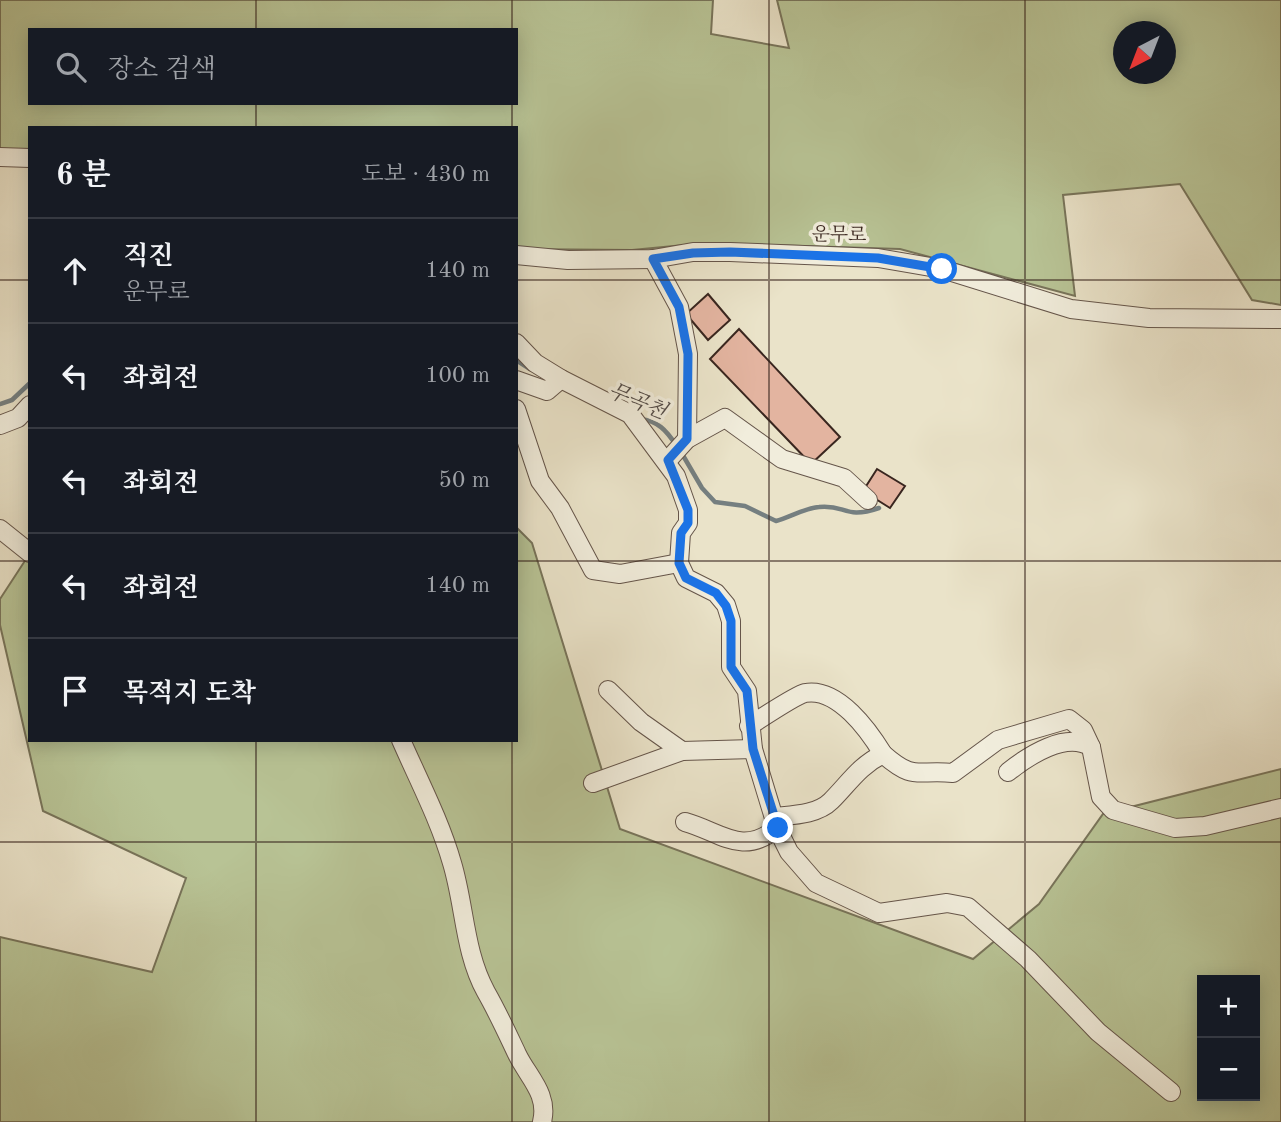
<!DOCTYPE html>
<html lang="ko">
<meta charset="utf-8">
<style>
body{margin:0;font-family:"Old Standard TT","Noto Serif KR",serif;background:#20242c;color:#f1f3f6}
.controls{position:absolute;right:21px;bottom:21px;display:grid;overflow:hidden;border-radius:0px;box-shadow:0 4px 18px #0003}
.controls button{width:63px;height:63px;display:grid;place-items:center;padding:0;border:0;border-bottom:2px solid #363941;background:#171b24;color:#f1f3f6;font:35px sans-serif}
.compass{position:absolute;left:1113px;top:21px;width:63px;height:63px;border-radius:50%;background:#171b24;box-shadow:0 4px 18px #0003;rotate:222deg}
.stop{position:absolute;width:21px;height:21px;margin:-16px;border:5px solid #1a73e8;border-radius:50%;background:#fff}
.stop.end{background:#1a73e8;border-color:#fff;box-shadow:0 2px 7px #0008}
.list{margin:0;padding:0;list-style:none}
h2{display:flex;justify-content:space-between;align-items:center;height:91px;margin:0;padding:0 28px;font-size:30px}
h2 small{font-size:23px;font-weight:400;color:#9ea1a6}
.list li{display:grid;grid-template-columns:46px 1fr auto;gap:21px;align-items:center;box-sizing:border-box;height:105px;padding:0 28px;border-top:2px solid #363941}
.list b{display:block;font-size:26px;white-space:nowrap}
.list p{margin:0;font-size:23px;white-space:nowrap;color:#9ea1a6}
.list em{font-size:23px;font-style:normal;color:#9ea1a6}
.icon{flex:none;width:38px;height:38px;fill:none;stroke:currentColor;stroke-width:2;stroke-linecap:round;stroke-linejoin:round}
.map{position:relative;flex:none;width:1281px;height:1122px;overflow:hidden}
.search{position:absolute;background:#171b24;box-shadow:0 4px 18px #0003;left:28px;top:28px;width:490px;height:77px;display:flex;align-items:center;gap:18px;box-sizing:border-box;padding:0 24px;border-radius:0px;color:#9ea1a6;font-size:26px}
.panel{position:absolute;background:#171b24;box-shadow:0 4px 18px #0003;left:28px;top:126px;width:490px;height:616px;border-radius:0px}
.map>svg:first-child{display:block}
.green{fill:#b8c395;stroke:#78745a;stroke-width:2;fill-rule:evenodd}
.lines{fill:none;stroke-linecap:round;stroke-linejoin:round}
.stream{stroke:#757f80;stroke-width:4.5}
.building{fill:#e3b4a0;stroke:#39261f;stroke-width:2}
.minor-casing{stroke:#65554a;stroke-width:20}
.minor{stroke:#f1eddc;stroke-width:18}
.route{stroke:#1a73e8;stroke-width:9}
.grid{fill:none;stroke:#39261f;stroke-width:2;stroke-opacity:0.55}
.labels{text-anchor:middle;dominant-baseline:central;stroke-width:7;stroke-linejoin:round;paint-order:stroke}
.street-label{font-size:19px;fill:#39261f;stroke:#f1eddc}
.water-label{font-size:21px;font-style:italic;fill:#524b48;stroke:#f1eddc}
</style>
<div class="map">
<svg width="1281" height="1122" viewBox="0 0 1281 1122">
<rect width="100%" height="100%" fill="#eae3c9"/>
<filter id="stains"><feTurbulence type="fractalNoise" baseFrequency=".00286" numOctaves="4"/><feColorMatrix values="0 0 0 0 .2 0 0 0 0 .09 0 0 0 0 .02 0 0 0 .5 -.17"/></filter>
<radialGradient id="worn" r=".72"><stop offset=".6" stop-color="#630" stop-opacity="0"/><stop offset="1" stop-color="#630" stop-opacity=".3"/></radialGradient>
<g class="green">
<path d="M0,0H713L711,34L789,48L777,0H1281V305L1252,300L1180,184L1063,195L1075,296L900,249L705,243L632,250L516,249V128H30V150L0,149ZM30,30H516V103H30ZM1124,32H1166V74H1124Z"/>
<path d="M516,527L532,543L620,829L973,959L1039,904L1103,814L1281,769V1122H0V937L152,972L186,878L43,811L0,625V599L30,553V740H516ZM1202,980H1255V1096H1202Z"/>
</g>
<g class="lines">
<g class="stream">
<path d="M516,360L530,369"/>
<path d="M0,404L12,400L30,383"/>
<path d="M640,419C658,421 666,430 676,445"/>
<path d="M681,452L702,488L715,502L745,506L776,521C790,517 805,508 819,507C846,504 844,520 879,508"/>
</g>
</g>
<g class="building">
<path d="M708,294L730,320L708,340L686,314Z"/>
<path d="M739,329L840,437L811,464L710,359Z"/>
<path d="M877,469L905,486L890,508L863,491Z"/>
</g>
<g class="lines">
<g class="minor-casing">
<g id="minor">
<path d="M0,157L30,158"/>
<path d="M516,255L568,260L653,259L693,252H730L878,258L942,269L1071,309L1149,318L1281,319"/>
<path d="M653,259L679,307L688,354L687,439"/>
<path d="M516,343L535,363L561,379L630,414L676,476L688,510V523L681,533L679,563L686,578L716,593L726,605L731,621V667L747,691L753,749L777,828L789,852L816,883L879,913L947,903L968,907L1028,959L1098,1032L1171,1092"/>
<path d="M516,380L547,391L561,379"/>
<path d="M516,409L540,481L560,508L593,570L620,574L679,563"/>
<path d="M0,425L18,418L30,405"/>
<path d="M668,460L687,439L725,418L782,459L844,478L868,500"/>
<path d="M0,529L30,553"/>
<path d="M608,690L641,722L682,751L753,749"/>
<path d="M749,726C760,719 796,695 805,693C838,687 869,731 883,754"/>
<path d="M401,740C419,781 440,821 452,863C465,906 464,952 486,992C498,1013 507,1033 517,1054C528,1077 549,1094 542,1122"/>
<path d="M1008,772C1028,756 1066,731 1091,747"/>
<path d="M593,783L682,751"/>
<path d="M774,817C792,815 817,815 831,801C849,783 859,766 883,754C915,782 916,769 953,773L998,740L1069,719L1083,730L1091,747L1101,797L1113,810L1175,828L1205,826L1281,808"/>
<path d="M685,822C721,832 742,857 777,828"/>
</g>
</g>
<use href="#minor" class="minor"/>
</g>
<g class="lines">
<path class="route" d="M778,828L753,749L747,691L731,667V621L726,606L716,593L686,578L679,563L681,533L688,523V510L668,460L687,439L688,354L679,307L653,259L693,253L730,252L878,258L942,269"/>
</g>
<path class="grid" d="M256,0V30M512,0V30M769,0V1122M1025,0V1122M256,103V128M512,103V128M0,280H30M516,280H1281M0,561H30M516,561H1281M256,740V1122M512,740V1122M0,842H1281"/>
<g class="labels">
<g class="street-label">
<text transform="translate(839 236) rotate(1)">운무로</text>
</g>
<g class="water-label">
<text transform="translate(637 402) rotate(23)">무곡천</text>
</g>
</g>
<rect width="100%" height="100%" filter="url(#stains)"/>
<rect width="100%" height="100%" fill="url(#worn)"/>
</svg>
<div class="controls">
<button>+</button>
<button>−</button>
</div>
<svg class="compass" viewBox="-18 -18 36 36"><path d="M0-13l5 13h-10z" fill="#e53935"/><path d="M0 13l5-13h-10z" fill="#9ea1a6"/></svg>
<div class="stop" style="left:942px;top:269px"></div>
<div class="stop end" style="left:778px;top:828px"></div>
<div class="search"><svg class="icon" aria-label="search" viewBox="0 0 24 24"><circle cx="10" cy="10" r="6"/><path d="M15 15l6 6"/></svg>장소 검색</div>
<section class="panel">
<h2>6 분<small>도보 · 430 m</small></h2>
<ul class="list">
<li><svg class="icon" aria-label="ahead" viewBox="0 0 24 24"><path d="M12 20V5M6 11l6-6 6 6"/></svg><div><b>직진</b><p>운무로</p></div><em>140 m</em></li>
<li><svg class="icon" aria-label="left" viewBox="0 0 24 24"><path d="M17 20v-9H6M10 6l-5 5 5 5"/></svg><div><b>좌회전</b></div><em>100 m</em></li>
<li><svg class="icon" aria-label="left" viewBox="0 0 24 24"><path d="M17 20v-9H6M10 6l-5 5 5 5"/></svg><div><b>좌회전</b></div><em>50 m</em></li>
<li><svg class="icon" aria-label="left" viewBox="0 0 24 24"><path d="M17 20v-9H6M10 6l-5 5 5 5"/></svg><div><b>좌회전</b></div><em>140 m</em></li>
<li><svg class="icon" aria-label="arrive" viewBox="0 0 24 24"><path d="M6 21V4h12l-3 4 3 4H6"/></svg><div><b>목적지 도착</b></div></li>
</ul>
</section>
</div>
